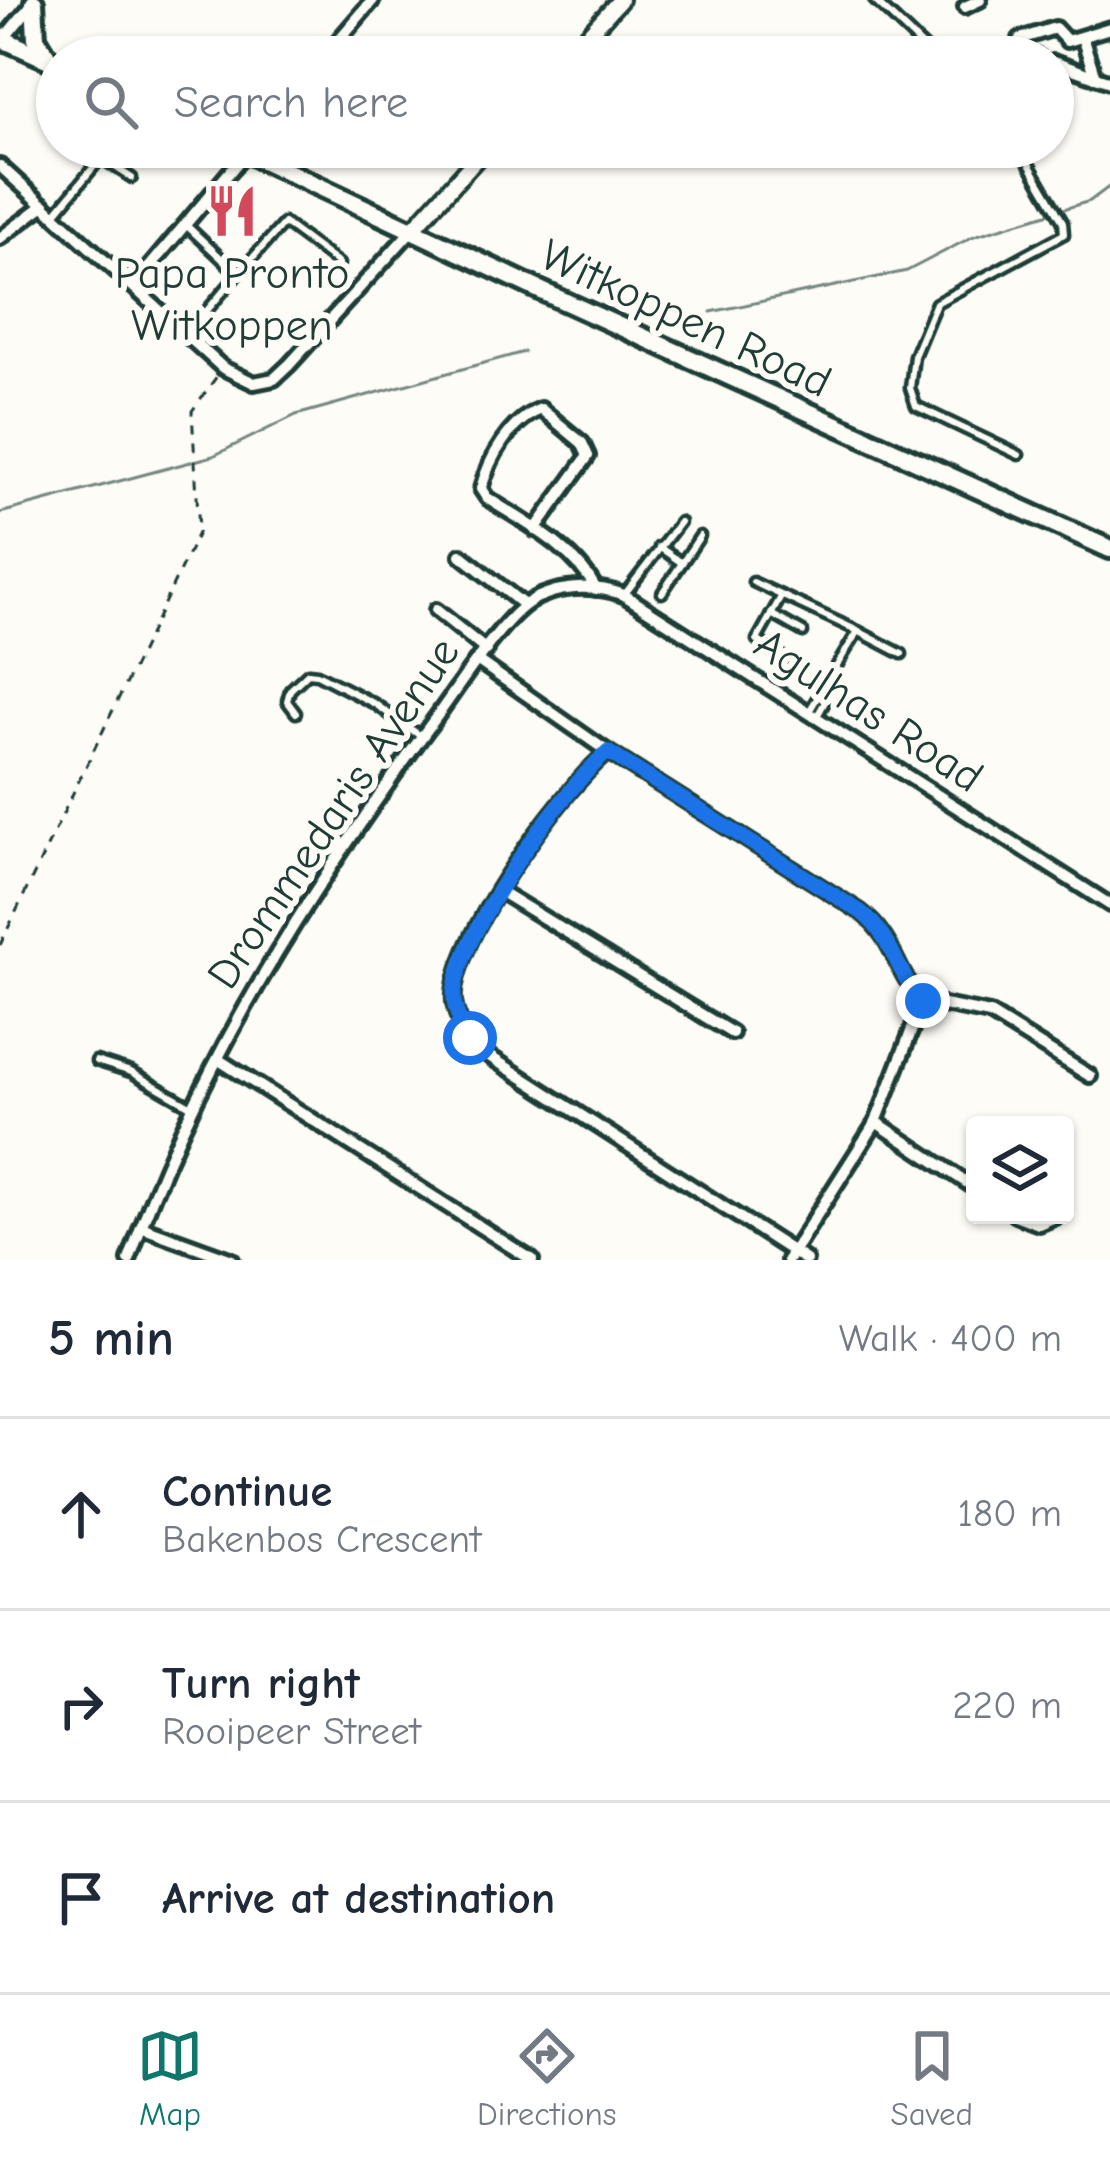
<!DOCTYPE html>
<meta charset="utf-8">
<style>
body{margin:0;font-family:"Comic Neue",sans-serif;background:#f6f6f7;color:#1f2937}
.controls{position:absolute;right:36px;bottom:36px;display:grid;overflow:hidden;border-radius:12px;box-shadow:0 3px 9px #0004}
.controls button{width:108px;height:108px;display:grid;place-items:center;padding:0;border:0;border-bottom:3px solid #e0e1e3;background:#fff;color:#1f2937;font:60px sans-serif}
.stop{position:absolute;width:36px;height:36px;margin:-27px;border:9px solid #1a73e8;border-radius:50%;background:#fff}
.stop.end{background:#1a73e8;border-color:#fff;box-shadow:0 3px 12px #0008}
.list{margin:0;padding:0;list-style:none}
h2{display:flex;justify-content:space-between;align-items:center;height:156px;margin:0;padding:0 48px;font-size:51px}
h2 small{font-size:39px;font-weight:400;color:#747a83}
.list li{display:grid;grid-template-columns:78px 1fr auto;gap:36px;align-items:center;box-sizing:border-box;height:192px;padding:0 48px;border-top:3px solid #e0e1e3}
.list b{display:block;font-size:45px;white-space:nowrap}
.list p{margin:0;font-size:39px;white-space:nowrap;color:#747a83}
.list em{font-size:39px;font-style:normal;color:#747a83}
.icon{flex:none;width:66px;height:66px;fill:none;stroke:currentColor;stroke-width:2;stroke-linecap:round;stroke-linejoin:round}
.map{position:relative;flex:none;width:1110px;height:1260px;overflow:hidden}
.search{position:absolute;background:#fff;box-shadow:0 3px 9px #0004;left:36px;right:36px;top:36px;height:132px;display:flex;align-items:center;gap:30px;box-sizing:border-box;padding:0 42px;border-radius:66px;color:#747a83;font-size:45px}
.sheet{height:732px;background:#fff}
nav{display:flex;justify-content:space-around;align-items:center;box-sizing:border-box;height:168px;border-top:3px solid #e0e1e3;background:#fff;font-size:33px;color:#747a83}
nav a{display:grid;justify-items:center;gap:6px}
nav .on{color:#0f766e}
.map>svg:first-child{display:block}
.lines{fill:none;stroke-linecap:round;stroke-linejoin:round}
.stream{stroke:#75877f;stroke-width:3}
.service-casing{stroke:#1f3d34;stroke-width:15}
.minor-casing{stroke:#1f3d34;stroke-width:20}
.tertiary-casing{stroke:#1f3d34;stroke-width:22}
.secondary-casing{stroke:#1f3d34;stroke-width:26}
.path{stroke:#1f3d34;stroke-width:3;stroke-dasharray:9 9;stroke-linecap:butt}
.service{stroke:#fdfcf7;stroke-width:6}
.minor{stroke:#fdfcf7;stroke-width:10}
.tertiary{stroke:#fdfcf7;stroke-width:14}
.secondary{stroke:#fdfcf7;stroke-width:16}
.route{stroke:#1a73e8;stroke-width:15}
.labels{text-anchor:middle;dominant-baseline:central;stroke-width:12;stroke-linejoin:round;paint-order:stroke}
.poi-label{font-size:45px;fill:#1f3d34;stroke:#fdfcf7}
.street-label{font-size:45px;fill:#1f3d34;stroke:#fdfcf7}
</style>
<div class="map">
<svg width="1110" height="1260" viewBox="0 0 1110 1260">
<rect width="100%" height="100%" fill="#fdfcf7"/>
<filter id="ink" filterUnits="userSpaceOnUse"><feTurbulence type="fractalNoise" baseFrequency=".00833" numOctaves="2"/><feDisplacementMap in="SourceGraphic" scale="24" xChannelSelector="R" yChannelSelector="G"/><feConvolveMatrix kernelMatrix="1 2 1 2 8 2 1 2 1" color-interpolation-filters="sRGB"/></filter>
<g filter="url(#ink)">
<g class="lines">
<g class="stream">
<path d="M711,312L907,271L974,236L1090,201L1110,186"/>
<path d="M0,513L213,456L296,415L524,352"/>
</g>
<g class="service-casing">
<g id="service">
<path d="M874,0L934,57"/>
<path d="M1019,147L1063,222L1064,234L936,303L914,356L910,388L916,406L1019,455"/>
<path d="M166,153L169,147"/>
<path d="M55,214L101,158L132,178"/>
<path d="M186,225L238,274L204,314"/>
<path d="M238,274L284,223L339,264"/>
<path d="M659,547L682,563"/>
<path d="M753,582L858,631"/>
<path d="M662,593L700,536"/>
<path d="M624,595L680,522"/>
<path d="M781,597L757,640L785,658"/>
<path d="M771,614L803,632"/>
<path d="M296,713L287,701L290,690L308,673L317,674L375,704L422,737"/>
<path d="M808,713L858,631L902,654"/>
<path d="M816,718L831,691L829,679"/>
<path d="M96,1061L131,1072L192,1107"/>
</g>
</g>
<g class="minor-casing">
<g id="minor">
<path d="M965,7L980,0"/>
<path d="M1082,37L1095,77"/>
<path d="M0,43L33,3"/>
<path d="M324,57L373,0"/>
<path d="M1038,57L1019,50L1020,39L1055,28L1067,41L1110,28"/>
<path d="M1053,62L1110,82"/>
<path d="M0,166L223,368L254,383L274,379L289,365L413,229"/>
<path d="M0,238L44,205"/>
<path d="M135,284L249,149"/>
<path d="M535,530L588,456L582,443L541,409C510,421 489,458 481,489L487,498C525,523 574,547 596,589"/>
<path d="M461,555L524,605"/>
<path d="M436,610L486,650"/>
<path d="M478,661L608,752L861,912C897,941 894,972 923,1001L876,1122L788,1260"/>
<path d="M608,752C563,788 448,944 454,1002C457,1024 473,1043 489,1056L806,1260"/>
<path d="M501,892L732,1033"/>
<path d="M923,1001L990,1014L1090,1076"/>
<path d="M219,1060L532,1260"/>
<path d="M876,1122L975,1188"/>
<path d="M1015,1215L1039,1224L1058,1216"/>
<path d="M141,1227L232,1260"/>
<path d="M129,1260C199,1062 313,884 437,716C459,686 499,623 528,603C555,585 594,584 624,595L1110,905"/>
</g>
</g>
<g class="tertiary-casing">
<g id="tertiary">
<path d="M568,57L620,0"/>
<path d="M413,229L487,147"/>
</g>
</g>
<g class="secondary-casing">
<g id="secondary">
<path d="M34,2L36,38L50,61"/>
<path d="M0,38L51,61"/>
<path d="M235,147L546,293L1110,549"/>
</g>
</g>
<path class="path" d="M0,945L199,531L192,411L217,376"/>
<use href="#service" class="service"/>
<use href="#minor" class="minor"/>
<use href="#tertiary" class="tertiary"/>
<use href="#secondary" class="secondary"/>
</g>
</g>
<g class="lines" filter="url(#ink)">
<path class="route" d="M470,1038C462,1024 453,1011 454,994C459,934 561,790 608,752L861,912C895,939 895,973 923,1001"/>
</g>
<defs>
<g id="restaurant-bare" transform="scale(4.14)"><path d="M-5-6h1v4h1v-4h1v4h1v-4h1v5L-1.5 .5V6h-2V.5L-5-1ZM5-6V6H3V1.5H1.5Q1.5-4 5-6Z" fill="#d1495b" stroke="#fdfcf7" stroke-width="2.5" paint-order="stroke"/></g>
</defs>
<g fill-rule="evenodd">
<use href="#restaurant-bare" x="232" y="211"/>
</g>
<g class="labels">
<g class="poi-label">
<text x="232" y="273">Papa Pronto<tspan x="232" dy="52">Witkoppen</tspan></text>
</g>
<g class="street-label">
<text transform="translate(686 318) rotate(25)">Witkoppen Road</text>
<text transform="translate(869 710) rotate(33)">Agulhas Road</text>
<text transform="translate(333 813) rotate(-56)">Drommedaris Avenue</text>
</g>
</g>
</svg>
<div class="controls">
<button><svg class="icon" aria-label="layers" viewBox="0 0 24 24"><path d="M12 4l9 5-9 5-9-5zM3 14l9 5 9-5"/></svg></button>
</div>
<div class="stop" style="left:470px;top:1038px"></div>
<div class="stop end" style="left:923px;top:1001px"></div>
<div class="search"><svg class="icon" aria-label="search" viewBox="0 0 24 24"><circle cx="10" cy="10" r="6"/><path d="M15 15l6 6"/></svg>Search here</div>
</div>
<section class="sheet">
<h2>5 min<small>Walk · 400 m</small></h2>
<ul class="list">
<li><svg class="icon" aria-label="ahead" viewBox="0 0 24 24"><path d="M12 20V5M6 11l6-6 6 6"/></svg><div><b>Continue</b><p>Bakenbos Crescent</p></div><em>180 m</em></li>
<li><svg class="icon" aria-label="right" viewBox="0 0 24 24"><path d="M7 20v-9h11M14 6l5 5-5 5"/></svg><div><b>Turn right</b><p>Rooipeer Street</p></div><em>220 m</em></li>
<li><svg class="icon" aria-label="arrive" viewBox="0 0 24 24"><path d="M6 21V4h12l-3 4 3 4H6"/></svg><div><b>Arrive at destination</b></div></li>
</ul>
</section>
<nav>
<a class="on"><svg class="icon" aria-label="map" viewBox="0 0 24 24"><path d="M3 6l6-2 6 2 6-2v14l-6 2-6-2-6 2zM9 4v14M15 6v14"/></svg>Map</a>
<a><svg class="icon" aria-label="directions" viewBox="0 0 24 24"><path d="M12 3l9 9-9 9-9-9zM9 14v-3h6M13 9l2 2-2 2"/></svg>Directions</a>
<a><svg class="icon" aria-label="saved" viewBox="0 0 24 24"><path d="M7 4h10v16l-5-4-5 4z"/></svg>Saved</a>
</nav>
